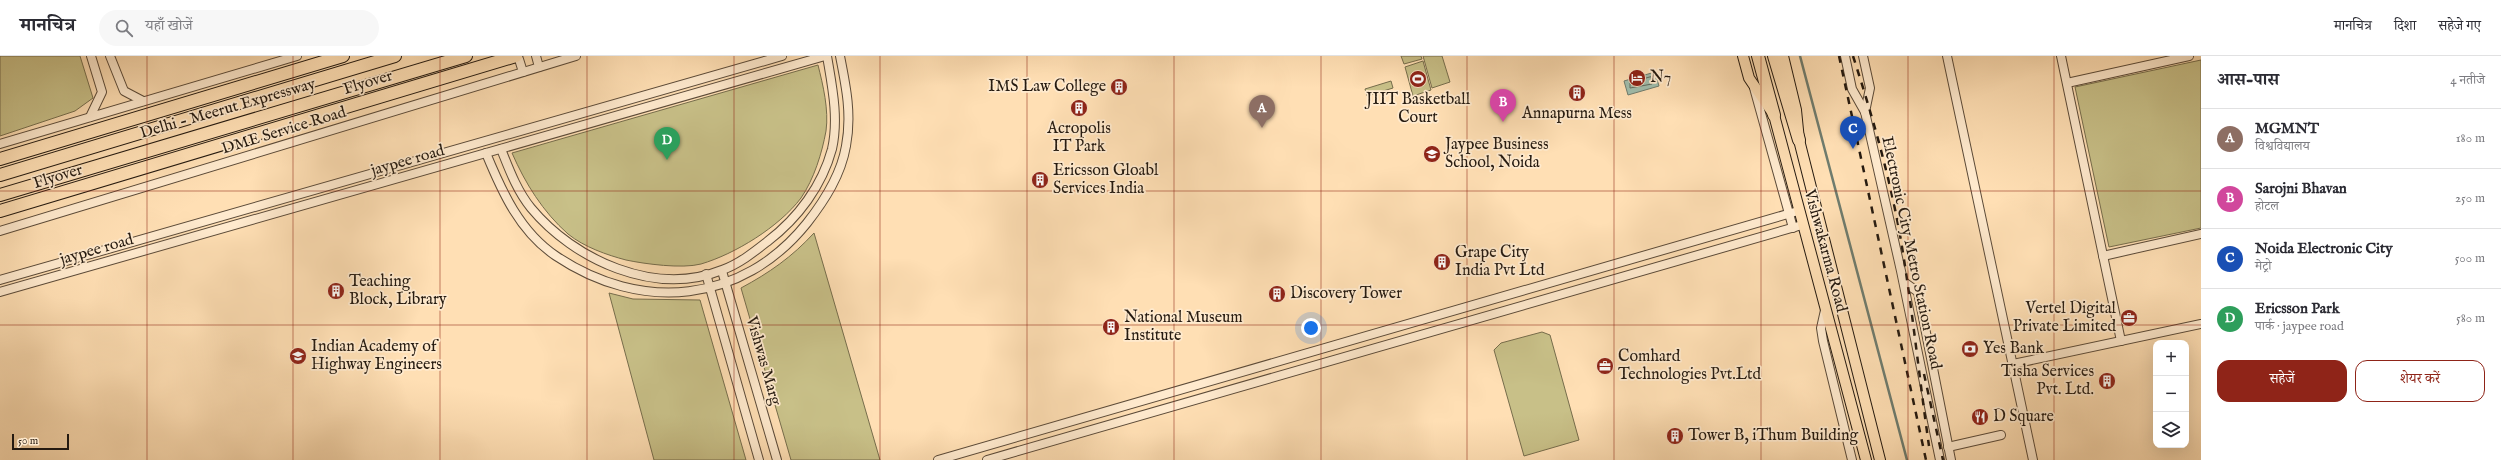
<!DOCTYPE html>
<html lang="hi">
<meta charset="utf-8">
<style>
body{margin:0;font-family:"IM FELL English","Noto Serif Devanagari",serif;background:#f7f7f7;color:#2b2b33}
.controls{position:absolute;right:12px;bottom:12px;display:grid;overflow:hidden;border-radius:8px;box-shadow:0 4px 16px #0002}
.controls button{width:36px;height:36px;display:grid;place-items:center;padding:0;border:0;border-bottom:1px solid #e1e1e2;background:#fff;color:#2b2b33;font:20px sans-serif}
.scale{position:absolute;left:12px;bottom:10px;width:57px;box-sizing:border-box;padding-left:4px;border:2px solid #251a10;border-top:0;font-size:11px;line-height:14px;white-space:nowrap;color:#251a10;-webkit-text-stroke:3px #ffeace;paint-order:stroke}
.you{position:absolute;left:1311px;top:272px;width:14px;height:14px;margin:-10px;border:3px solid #fff;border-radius:50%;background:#1a73e8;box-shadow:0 0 0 6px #1a73e833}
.badge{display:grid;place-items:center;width:26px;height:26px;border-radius:50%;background:#8f2418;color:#fff;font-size:13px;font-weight:700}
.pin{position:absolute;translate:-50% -33px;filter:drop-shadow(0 1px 2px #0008)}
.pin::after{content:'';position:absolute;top:21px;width:14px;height:12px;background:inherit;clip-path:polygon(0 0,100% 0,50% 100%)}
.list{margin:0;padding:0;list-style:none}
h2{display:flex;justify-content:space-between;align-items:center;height:52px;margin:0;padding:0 16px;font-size:17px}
h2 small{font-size:13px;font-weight:400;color:#7c7c81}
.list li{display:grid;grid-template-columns:26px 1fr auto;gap:12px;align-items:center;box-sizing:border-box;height:60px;padding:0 16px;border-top:1px solid #e1e1e2}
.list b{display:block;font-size:15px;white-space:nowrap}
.list p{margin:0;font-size:13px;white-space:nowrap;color:#7c7c81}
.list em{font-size:13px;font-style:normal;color:#7c7c81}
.actions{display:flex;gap:8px;padding:12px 16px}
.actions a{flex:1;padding:9px 0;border:1px solid #8f2418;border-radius:12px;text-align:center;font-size:14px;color:#8f2418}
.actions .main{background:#8f2418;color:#fff}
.icon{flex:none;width:22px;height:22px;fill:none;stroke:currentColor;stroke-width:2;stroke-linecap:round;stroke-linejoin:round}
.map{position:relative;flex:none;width:2201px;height:404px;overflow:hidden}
header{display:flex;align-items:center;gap:24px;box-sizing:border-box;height:56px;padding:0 20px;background:#fff;border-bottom:1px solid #e1e1e2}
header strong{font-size:19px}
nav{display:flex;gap:22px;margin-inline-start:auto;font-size:14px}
.search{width:280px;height:36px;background:#f7f7f7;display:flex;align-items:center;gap:10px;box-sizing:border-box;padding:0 14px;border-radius:22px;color:#7c7c81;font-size:15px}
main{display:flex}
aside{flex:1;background:#fff}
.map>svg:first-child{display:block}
.green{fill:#c8c088;stroke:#766d4c}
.water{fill:#a0bdac;stroke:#6f7c6e}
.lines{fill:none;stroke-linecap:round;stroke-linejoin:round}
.shore{stroke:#626c5e;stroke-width:1}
.stream{stroke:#6f7c6e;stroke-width:2.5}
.minor-casing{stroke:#5c4b39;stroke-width:10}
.major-casing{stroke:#251a10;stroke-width:12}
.highway-casing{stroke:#251a10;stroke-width:14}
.minor{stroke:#ffeace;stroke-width:8}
.major{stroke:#ffdfb4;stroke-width:10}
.highway{stroke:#ffdfb4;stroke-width:12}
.rail{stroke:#251a10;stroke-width:2.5;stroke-dasharray:7 7;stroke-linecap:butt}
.grid{fill:none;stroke:#8f2418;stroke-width:1;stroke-opacity:0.55}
.labels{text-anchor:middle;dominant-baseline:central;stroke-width:3.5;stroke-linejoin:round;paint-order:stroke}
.poi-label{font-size:16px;fill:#251a10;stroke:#ffeace;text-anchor:start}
.street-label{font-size:16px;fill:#251a10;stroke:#ffeace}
</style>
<header>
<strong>मानचित्र</strong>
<div class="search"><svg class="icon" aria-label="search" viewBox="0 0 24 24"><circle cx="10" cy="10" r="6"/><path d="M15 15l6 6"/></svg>यहाँ खोजें</div>
<nav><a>मानचित्र</a><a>दिशा</a><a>सहेजे गए</a></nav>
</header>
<main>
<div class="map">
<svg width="2201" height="404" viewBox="0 0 2201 404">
<rect width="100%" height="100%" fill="#ffdfb4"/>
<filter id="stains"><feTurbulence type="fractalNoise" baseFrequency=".005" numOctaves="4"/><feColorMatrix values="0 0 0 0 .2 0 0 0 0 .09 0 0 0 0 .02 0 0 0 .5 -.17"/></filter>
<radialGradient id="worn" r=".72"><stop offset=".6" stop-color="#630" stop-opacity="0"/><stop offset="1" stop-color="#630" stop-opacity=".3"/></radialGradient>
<g class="green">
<path d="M0,0H80L93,42L75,55L0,80Z"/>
<path d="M1401,0H1421L1422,3L1404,8Z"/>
<path d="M1423,0H1442L1450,26L1432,32Z"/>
<path d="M2201,4V172L2109,191L2075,31Z"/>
<path d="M1423,5L1431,34L1413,40L1405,11Z"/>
<path d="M818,9C823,29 829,54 826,75C822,97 814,123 801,142C779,171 735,198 701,208C682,213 645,208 626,204C607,199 584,191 568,178C543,156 525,127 512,97Z"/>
<path d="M1391,25L1393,32L1367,40L1365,33Z"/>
<path d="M814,177L880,404H791L741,232C769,217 792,201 814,177Z"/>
<path d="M609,237L633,243L700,244L746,404H654Z"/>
<path d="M1542,276L1550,279L1579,384L1524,400L1494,294L1501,287Z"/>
</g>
<path class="water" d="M1655,16L1659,30L1628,39L1624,25Z"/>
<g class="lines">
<path class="shore" d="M1651,21L1652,28L1630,32V27Z"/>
<path class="stream" d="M1800,0L1907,404"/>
<g class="minor-casing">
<g id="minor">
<path d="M110,0L124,35L143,45"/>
<path d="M518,0L523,16"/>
<path d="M536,0L539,11"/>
<path d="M1845,0L1852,33L1865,56L1901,215L1940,404"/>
<path d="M1863,0L1870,32L1865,56"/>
<path d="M1947,0L2033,404"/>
<path d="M2061,0L2121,285"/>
<path d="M2067,27L2189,0"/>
<path d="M1754,32L1793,172"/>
<path d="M90,61L102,36L91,0"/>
<path d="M0,88L297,0"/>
<path d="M501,93C509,113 517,135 531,152C574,204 655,241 722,214C739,208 754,196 768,185C798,162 822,130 832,93C839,62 832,30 827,0"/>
<path d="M486,97C502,136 520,176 556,200C641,257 742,248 807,167C825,144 841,119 846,90C852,59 846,30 840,0"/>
<path d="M0,175L576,0"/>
<path d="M2103,200L2201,178"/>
<path d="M722,215L777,404"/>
<path d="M706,218L759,404"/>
<path d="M0,224L782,0"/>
<path d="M1904,226L1918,236L1951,404"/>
<path d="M0,236L825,0"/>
<path d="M1825,254L1821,272L1823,285L1852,404"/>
<path d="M2013,308L2201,268"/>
<path d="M1948,391L2001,379"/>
<path d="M938,404L1798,155"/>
<path d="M987,404L1802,169"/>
</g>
</g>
<g class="major-casing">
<g id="major">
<path d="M1743,0L1749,22L1774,59L1866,404"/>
<path d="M1783,0L1796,54L1799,84L1880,404"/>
</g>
</g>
<g class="highway-casing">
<g id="highway">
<path d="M1758,0L1774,59"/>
<path d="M1774,0L1799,84"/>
<path d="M0,103L343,0"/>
<path d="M0,119L395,0"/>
<path d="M0,139L466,0"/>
<path d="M0,155L516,0"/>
</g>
</g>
<use href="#minor" class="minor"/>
<use href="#major" class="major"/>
<use href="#highway" class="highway"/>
<g class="rail">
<path d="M1839,0L1926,404"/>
<path d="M1853,0C1872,59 1889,118 1900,179C1912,249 1919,320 1929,390"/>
<path d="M1924,318L1943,404"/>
</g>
</g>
<path class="grid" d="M147,0V404M293,0V404M440,0V404M587,0V404M734,0V404M880,0V404M1027,0V404M1174,0V404M1321,0V404M1467,0V404M1614,0V404M1761,0V404M1908,0V404M2054,0V404M0,135H2201M0,269H2201"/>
<defs>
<g id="hotel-disc" transform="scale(0.9)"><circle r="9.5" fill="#8f2418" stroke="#ffeace"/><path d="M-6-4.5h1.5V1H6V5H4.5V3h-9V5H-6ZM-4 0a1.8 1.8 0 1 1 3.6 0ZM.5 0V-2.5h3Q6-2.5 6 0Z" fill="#fff"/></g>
<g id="stadium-disc" transform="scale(0.9)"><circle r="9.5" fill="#8f2418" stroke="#ffeace"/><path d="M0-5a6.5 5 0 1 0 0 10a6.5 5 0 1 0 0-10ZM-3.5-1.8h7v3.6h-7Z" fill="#fff"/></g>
<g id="building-disc" transform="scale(0.9)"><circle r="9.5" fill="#8f2418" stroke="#ffeace"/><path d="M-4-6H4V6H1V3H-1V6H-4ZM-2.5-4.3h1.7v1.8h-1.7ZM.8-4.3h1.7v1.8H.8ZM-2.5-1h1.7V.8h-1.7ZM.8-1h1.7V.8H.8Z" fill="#fff"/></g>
<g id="university-disc" transform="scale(0.9)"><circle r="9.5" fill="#8f2418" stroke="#ffeace"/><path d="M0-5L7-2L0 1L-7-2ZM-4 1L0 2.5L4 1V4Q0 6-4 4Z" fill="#fff"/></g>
<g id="office-disc" transform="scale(0.9)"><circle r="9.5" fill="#8f2418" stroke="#ffeace"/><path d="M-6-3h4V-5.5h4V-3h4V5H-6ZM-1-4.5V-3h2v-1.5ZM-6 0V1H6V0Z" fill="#fff"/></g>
<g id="bank-disc" transform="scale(0.9)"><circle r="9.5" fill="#8f2418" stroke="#ffeace"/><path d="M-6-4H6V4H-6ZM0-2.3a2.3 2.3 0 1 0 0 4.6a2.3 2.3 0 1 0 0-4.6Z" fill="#fff"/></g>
<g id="restaurant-disc" transform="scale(0.9)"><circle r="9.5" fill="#8f2418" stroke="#ffeace"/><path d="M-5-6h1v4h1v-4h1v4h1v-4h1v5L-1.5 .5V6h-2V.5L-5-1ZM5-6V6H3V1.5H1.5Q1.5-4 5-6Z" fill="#fff"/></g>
</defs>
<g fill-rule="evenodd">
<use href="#hotel-disc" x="1637" y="22"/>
<use href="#stadium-disc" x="1418" y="23"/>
<use href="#building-disc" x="1119" y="31"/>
<use href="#building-disc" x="1577" y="37"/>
<use href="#building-disc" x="1079" y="52"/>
<use href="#university-disc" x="1432" y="98"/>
<use href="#building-disc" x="1040" y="124"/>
<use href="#building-disc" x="1442" y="206"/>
<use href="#building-disc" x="336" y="235"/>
<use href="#building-disc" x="1277" y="238"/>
<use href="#office-disc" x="2129" y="262"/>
<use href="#building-disc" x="1111" y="271"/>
<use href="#bank-disc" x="1970" y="293"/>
<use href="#university-disc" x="298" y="300"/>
<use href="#office-disc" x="1605" y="310"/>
<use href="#building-disc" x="2107" y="325"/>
<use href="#restaurant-disc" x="1980" y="361"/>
<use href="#building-disc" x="1675" y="380"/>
</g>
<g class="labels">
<g class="poi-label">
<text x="1650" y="22">N7</text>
<text x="1106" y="31" text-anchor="end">IMS Law College</text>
<text x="1418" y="44" text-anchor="middle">JIIT Basketball<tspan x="1418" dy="18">Court</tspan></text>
<text x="1577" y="58" text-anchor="middle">Annapurna Mess</text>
<text x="1079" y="73" text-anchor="middle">Acropolis<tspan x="1079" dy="18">IT Park</tspan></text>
<text x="1445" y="89">Jaypee Business<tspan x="1445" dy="18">School, Noida</tspan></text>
<text x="1053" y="115">Ericsson Gloabl<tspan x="1053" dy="18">Services India</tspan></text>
<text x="1455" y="197">Grape City<tspan x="1455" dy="18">India Pvt Ltd</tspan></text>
<text x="349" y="226">Teaching<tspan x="349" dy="18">Block, Library</tspan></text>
<text x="1290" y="238">Discovery Tower</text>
<text x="2116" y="253" text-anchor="end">Vertel Digital<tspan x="2116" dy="18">Private Limited</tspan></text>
<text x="1124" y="262">National Museum<tspan x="1124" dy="18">Institute</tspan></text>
<text x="311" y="291">Indian Academy of<tspan x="311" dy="18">Highway Engineers</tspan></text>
<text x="1983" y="293">Yes Bank</text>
<text x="1618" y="301">Comhard<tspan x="1618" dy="18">Technologies Pvt.Ltd</tspan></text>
<text x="2094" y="316" text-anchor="end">Tisha Services<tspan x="2094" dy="18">Pvt. Ltd.</tspan></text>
<text x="1993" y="361">D Square</text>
<text x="1688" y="380">Tower B, iThum Building</text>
</g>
<g class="street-label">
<text transform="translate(368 27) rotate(-17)">Flyover</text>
<text transform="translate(228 53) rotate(-16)">Delhi - Meerut Expressway</text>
<text transform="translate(284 75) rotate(-17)">DME Service Road</text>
<text transform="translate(408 105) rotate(-16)">jaypee road</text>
<text transform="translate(58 121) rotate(-17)">Flyover</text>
<text transform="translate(97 194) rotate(-16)">jaypee road</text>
<text transform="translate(1825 195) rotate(75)">Vishwakarma Road</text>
<text transform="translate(1911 197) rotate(78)">Electronic City Metro Station Road</text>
<text transform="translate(763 305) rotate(74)">Vishwas Marg</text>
</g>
</g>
<rect width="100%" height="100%" filter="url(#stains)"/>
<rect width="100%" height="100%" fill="url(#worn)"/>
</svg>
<div class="controls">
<button>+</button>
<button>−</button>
<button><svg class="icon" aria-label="layers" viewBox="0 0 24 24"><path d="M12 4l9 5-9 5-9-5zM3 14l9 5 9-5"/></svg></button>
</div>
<div class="scale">50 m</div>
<div class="you"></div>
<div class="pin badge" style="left:1262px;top:72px;background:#8d6e63">A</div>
<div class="pin badge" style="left:1503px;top:66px;background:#d1479c">B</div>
<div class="pin badge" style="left:1853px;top:93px;background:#1a4fb4">C</div>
<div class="pin badge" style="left:667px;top:104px;background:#2e9e5b">D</div>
</div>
<aside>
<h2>आस-पास<small>4 नतीजे</small></h2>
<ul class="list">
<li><span class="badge" style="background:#8d6e63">A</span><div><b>MGMNT</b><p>विश्वविद्यालय</p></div><em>180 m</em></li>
<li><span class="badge" style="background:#d1479c">B</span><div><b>Sarojni Bhavan</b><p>होटल</p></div><em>250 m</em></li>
<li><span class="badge" style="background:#1a4fb4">C</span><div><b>Noida Electronic City</b><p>मेट्रो</p></div><em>500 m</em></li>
<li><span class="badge" style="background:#2e9e5b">D</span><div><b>Ericsson Park</b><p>पार्क · jaypee road</p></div><em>580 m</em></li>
</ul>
<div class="actions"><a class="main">सहेजें</a><a>शेयर करें</a></div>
</aside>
</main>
